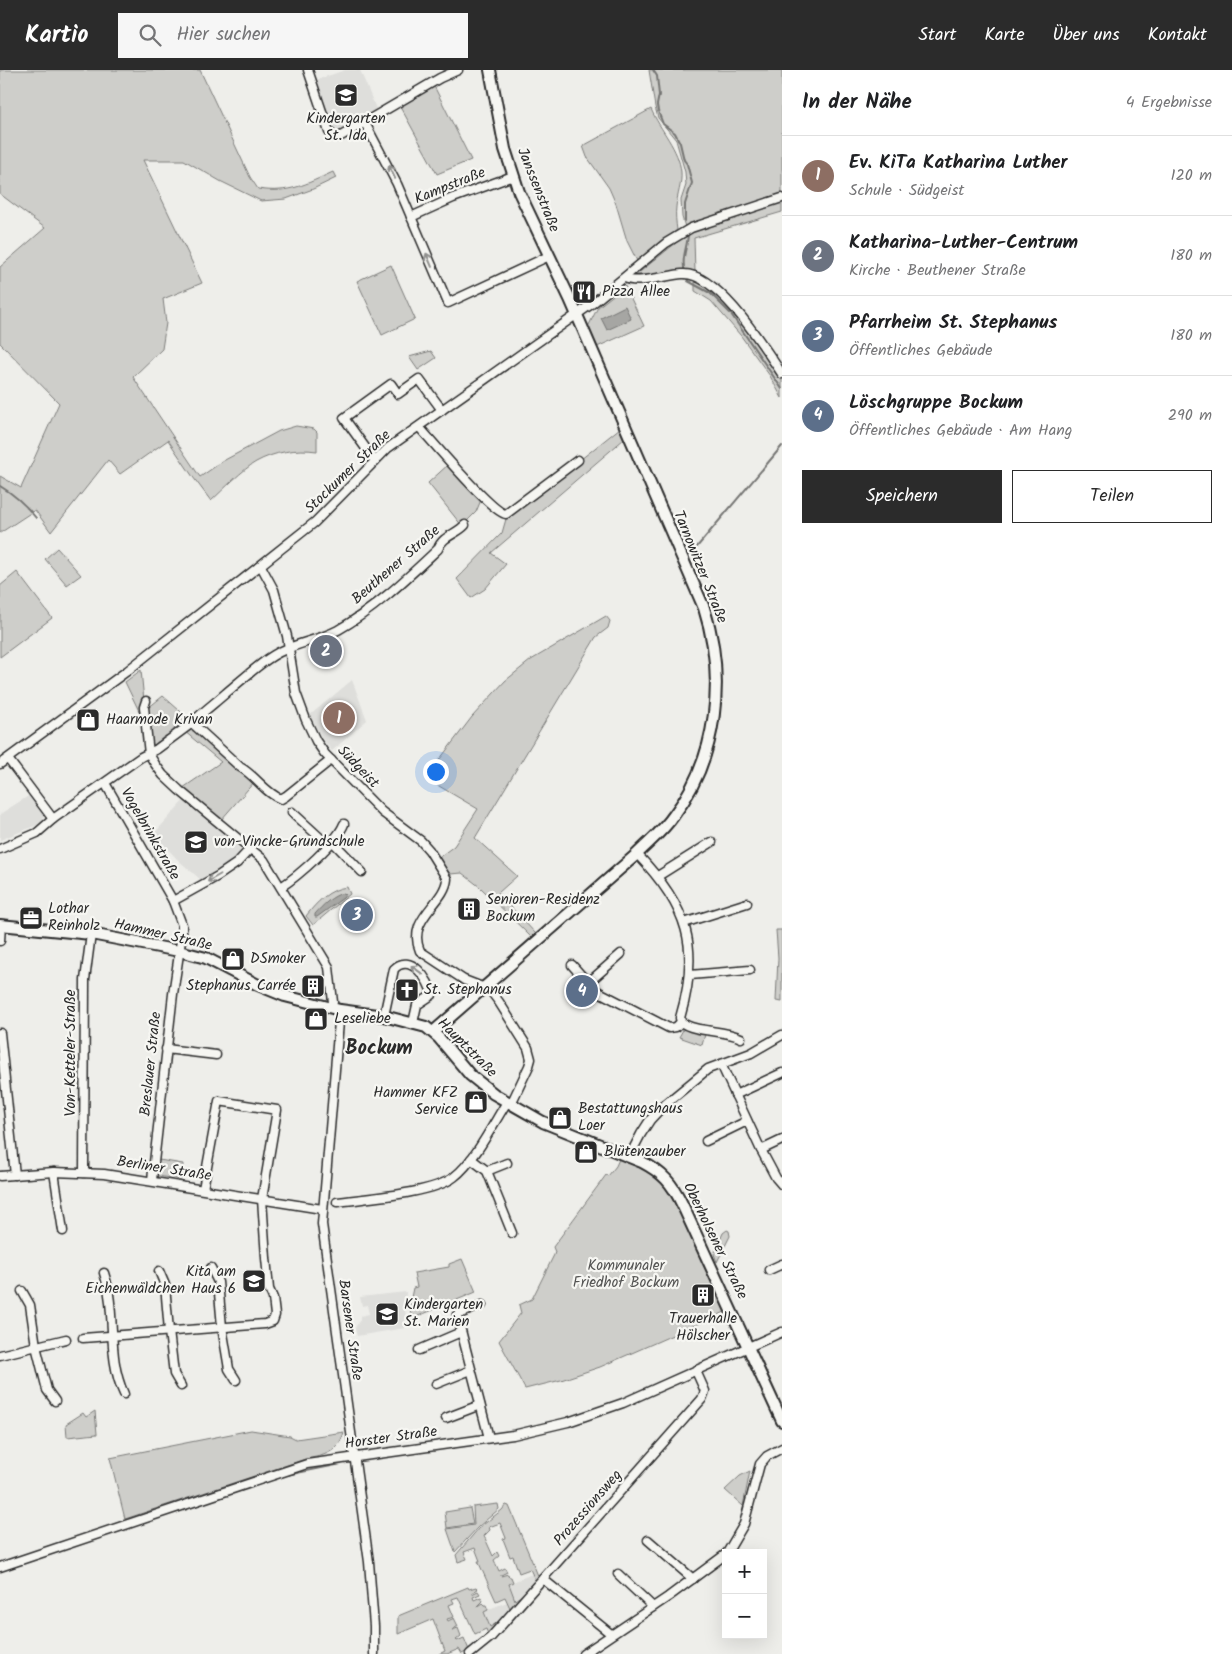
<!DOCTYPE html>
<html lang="de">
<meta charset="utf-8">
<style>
body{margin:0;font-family:Kalam,sans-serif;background:#f6f6f6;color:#202124}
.controls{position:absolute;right:15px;bottom:15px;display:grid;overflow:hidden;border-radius:0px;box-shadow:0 5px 20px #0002}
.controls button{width:45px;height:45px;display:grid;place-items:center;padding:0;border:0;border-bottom:1px solid #e0e0e0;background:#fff;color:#202124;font:25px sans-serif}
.you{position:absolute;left:435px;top:701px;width:18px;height:18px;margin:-12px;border:4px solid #fff;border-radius:50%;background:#1a73e8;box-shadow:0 0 0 8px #1a73e833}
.badge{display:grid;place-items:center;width:32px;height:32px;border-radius:50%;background:#2b2b2b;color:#fff;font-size:16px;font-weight:700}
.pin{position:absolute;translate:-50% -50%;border:2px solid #fff;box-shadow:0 1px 5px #0006}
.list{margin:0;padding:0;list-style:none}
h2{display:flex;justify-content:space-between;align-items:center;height:65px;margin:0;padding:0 20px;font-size:21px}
h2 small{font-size:16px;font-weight:400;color:#757577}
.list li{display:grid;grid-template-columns:32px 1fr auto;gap:15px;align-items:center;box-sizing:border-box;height:80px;padding:0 20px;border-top:1px solid #e0e0e0}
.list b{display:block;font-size:19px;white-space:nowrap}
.list p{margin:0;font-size:16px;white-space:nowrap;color:#757577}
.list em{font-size:16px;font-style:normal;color:#757577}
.actions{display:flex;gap:10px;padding:15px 20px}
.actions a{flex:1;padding:11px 0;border:1px solid #2b2b2b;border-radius:0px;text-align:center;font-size:18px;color:#2b2b2b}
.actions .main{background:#2b2b2b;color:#fff}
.icon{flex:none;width:28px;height:28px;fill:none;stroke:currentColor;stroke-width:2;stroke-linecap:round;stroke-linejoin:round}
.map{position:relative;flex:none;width:782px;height:1584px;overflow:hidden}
header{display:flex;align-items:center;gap:30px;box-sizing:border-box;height:70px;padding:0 25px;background:#2b2b2b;color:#fff}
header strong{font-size:24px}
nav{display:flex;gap:28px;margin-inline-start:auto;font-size:18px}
.search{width:350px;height:45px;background:#f6f6f6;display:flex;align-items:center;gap:12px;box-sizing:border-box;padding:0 18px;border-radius:0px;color:#757577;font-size:19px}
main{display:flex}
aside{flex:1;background:#fff}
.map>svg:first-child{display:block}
.built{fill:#dededb}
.green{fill:#cececa;stroke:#7c7c7a}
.water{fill:#a6a6a3;stroke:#757573}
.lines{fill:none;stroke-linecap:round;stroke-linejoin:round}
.stream{stroke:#757573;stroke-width:2}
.minor-casing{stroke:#2b2b2b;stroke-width:11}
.major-casing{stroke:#2b2b2b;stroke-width:14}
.minor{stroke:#f6f6f2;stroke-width:8}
.major{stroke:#f6f6f2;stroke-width:10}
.oneway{stroke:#90908e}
.labels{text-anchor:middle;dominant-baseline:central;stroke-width:4.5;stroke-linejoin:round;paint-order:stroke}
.poi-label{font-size:15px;fill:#2b2b2b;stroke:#f6f6f2;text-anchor:start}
.street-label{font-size:15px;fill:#2b2b2b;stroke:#f6f6f2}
.park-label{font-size:15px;fill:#545453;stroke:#f6f6f2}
.district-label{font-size:20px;font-weight:bold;fill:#2b2b2b;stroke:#f6f6f2}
</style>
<header>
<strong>Kartio</strong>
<div class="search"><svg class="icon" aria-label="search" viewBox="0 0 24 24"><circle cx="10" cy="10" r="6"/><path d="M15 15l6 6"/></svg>Hier suchen</div>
<nav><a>Start</a><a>Karte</a><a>Über uns</a><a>Kontakt</a></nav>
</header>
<main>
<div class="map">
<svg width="782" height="1584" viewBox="0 0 782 1584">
<rect width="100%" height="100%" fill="#eeeeea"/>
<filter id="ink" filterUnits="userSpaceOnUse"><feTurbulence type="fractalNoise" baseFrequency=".02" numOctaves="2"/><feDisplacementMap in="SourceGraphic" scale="10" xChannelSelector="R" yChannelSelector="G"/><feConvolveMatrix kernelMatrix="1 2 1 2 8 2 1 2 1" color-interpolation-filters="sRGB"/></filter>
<g filter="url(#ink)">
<g class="built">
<path d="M345,0H360L377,41L339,63L333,62L316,10Z"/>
<path d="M352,610L367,650L332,681L321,667L310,645Z"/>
<path d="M30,725L44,746L42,753L0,770V744Z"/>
<path d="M184,730L241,780L237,788L201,810L177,789L154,764Z"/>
<path d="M406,1222L405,1258L357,1266L355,1258L360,1250V1246L369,1244L367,1235L362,1236L360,1227Z"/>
<path d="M532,1504L535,1510L526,1522L515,1530L508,1514Z"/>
<path d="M507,1532L510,1538L496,1555L490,1557L484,1541Z"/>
</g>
<g class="green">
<path d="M0,0H200L250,107L258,119C289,124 306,114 333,102L336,108L313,119L286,129L261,131L220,111L184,90H143L202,213L163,229L166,253L162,279L133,307L200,407L223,391L279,361L296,356L314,359L317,362V381C296,378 274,382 256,392C243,399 223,420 211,431L193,407L168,370L120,404L108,390L51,462L35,440L0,463V406L21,418L59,333L0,273V197L45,158L0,124Z"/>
<path d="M649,0H782V142L694,168L695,202L636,209L633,206L641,201L687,164L682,147L681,130L686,115L685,102L676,70L658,48L655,37Z"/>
<path d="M434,16L471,90L437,104L400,36Z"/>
<path d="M651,39C660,60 679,79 681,102C682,114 677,125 676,137C675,144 676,153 677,160L637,191L627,171L616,134L609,118L587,87L583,76Z"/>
<path d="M391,195L415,249L382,265L357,211Z"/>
<path d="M695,209L708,217L735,243L782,307V328L770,306L741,266L711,231L695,221Z"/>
<path d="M625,216L644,256L597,277L588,257L598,237Z"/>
<path d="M431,281L436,288L418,300L409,287Z"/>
<path d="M620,358L624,369L491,483L506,494L485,519L471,528L457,509L502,463L506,449Z"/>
<path d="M450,393L481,430L476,442L462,456L428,413Z"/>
<path d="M57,478L81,505L67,515L45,489Z"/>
<path d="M17,502L52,548L0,587V516Z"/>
<path d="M606,546L610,551L608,558L596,567L475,768L517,806L498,823L536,864L531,867L480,817L462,803L450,804L438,788L454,776L478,739L427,709L430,702L472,647L505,611L531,590Z"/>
<path d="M141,600L144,631L139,641L125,612Z"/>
<path d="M163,626L188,648L174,659L173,665L172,666V663H170L167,666H165V668H162V670H160V672H157V674H155L154,679L151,677L148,638Z"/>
<path d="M187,660L194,661L255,711L221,750L183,718L221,692L184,661Z"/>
<path d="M347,817L350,824L313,855L306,846C317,832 329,819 347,817Z"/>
<path d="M776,860H782V932L776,931L778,888Z"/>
<path d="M684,958L706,961L702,975L679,967Z"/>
<path d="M619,1089L647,1101L664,1115L678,1139L725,1242L600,1297L561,1310L525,1319L499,1271L521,1243L519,1235L532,1229L554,1185L555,1182L553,1177L606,1105L608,1106L616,1096Z"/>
<path d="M159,1090L183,1094L181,1110L158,1106L157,1105Z"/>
<path d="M727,1160L729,1161L730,1166L717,1192L714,1184L723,1163Z"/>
<path d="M462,1189L476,1222L411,1249L410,1232L413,1218L417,1217L414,1203L449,1197V1194Z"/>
<path d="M95,1341L97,1364L67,1367L66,1354L83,1343L86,1347Z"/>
<path d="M251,1360L290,1366L296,1369L344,1362C338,1383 324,1386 305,1389L125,1449L110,1388Z"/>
<path d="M750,1401L743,1436L725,1420L740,1406Z"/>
<path d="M498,1434L499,1439L478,1457L455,1482L447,1459L474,1455L473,1437Z"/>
<path d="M506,1435L509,1436L539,1508L528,1520L527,1519L535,1510L530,1499L519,1503L513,1486L510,1487L503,1469L506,1468L500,1453L489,1457L490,1460L484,1466L493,1486L497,1482L499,1486L494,1490L499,1501L505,1498L507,1502L501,1505V1506L508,1504L509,1507H511L513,1512L509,1514L515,1530L526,1522L504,1547L510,1538L505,1527L496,1531L478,1491H480L475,1478L464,1482L467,1489L458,1492L456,1485L479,1458L502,1440Z"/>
<path d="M470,1438L473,1454L447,1458L445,1442Z"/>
<path d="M468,1517L469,1519L476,1517L478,1519L471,1523L472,1524L478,1521L480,1524L473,1527L474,1530L481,1527L483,1531L477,1537L483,1533L485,1535H486L488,1540L484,1542L490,1557L500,1551L488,1564L486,1559L475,1564L458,1527L452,1529L454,1533L449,1535L454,1547L447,1549L448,1551L454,1548L458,1556L452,1560L458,1558L461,1566L456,1570L457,1571L464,1568L469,1580L462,1584L459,1579L447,1584H439L445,1581L433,1549L398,1564V1546Z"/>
</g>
<g class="water">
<path d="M625,236L631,249L607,260L601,248Z"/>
<path d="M343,823L346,824L343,828L317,847H315V844C323,835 332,826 343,823Z"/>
</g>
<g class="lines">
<g class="stream">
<path d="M653,0L657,6L659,25L657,35L658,41L663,54L675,63L680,73L684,90L687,94L692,113L685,134V151"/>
<path d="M685,202C681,189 687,178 688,165"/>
<path d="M686,207L688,211L710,223L731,244L782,319"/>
<path d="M0,416C15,425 25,434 36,448"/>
<path d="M691,484L782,376"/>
<path d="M287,1405L341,1394"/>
<path d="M0,1501L59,1481"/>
</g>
<g class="minor-casing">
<g id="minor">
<path d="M308,0L329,62L335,67L341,66L440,8L458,0"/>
<path d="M365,53L397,114L448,233L549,186"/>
<path d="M411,147L453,128L513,106"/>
<path d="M625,208C636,215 668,205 682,204C717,201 764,277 782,304"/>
<path d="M419,357C432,371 492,443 506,444L578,390"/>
<path d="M375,391L344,348L391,314L398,324L419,309L442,340"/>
<path d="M261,496L274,520L287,566L296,623L306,650L316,671L325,684L382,742L421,771L429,780L447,809C445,833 406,849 420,881L464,910L490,920L499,932L528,978L531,989L529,996L511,1034"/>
<path d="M146,631L144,637L149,684L155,694L163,705L179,720L264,790L329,897L333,932L331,937"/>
<path d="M8,689L53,749"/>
<path d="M331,690L286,726L281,729C265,723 255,705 240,697L192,653C202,642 215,633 226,623C242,610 266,587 284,580C302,572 321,569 338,560C375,539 407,508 438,479C442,466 457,464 465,455"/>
<path d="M0,694L127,601L315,452L388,378L593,233L666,173L691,158L782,128"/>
<path d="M105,713L173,831L182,855V864L173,924L152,1110"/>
<path d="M292,742L328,775"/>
<path d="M332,771L362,802"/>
<path d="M0,779L37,763L53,749L141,687L157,679L192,653"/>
<path d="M658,806L712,772"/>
<path d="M281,817C298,806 337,772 344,754"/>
<path d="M173,831L218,806L237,793L250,779"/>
<path d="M684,853L747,833"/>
<path d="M0,871L1,855"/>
<path d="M621,884L588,913L599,922L669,958L676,957L681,952L680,948C701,877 688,837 637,784"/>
<path d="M572,895L588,913"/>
<path d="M690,905L750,900"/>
<path d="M340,940L322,1154L369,1492L374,1556V1584"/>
<path d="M384,946L394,899C410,882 430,910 432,925L417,935L413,953"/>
<path d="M681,952C696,963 723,959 741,968"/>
<path d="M0,963L15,1105"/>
<path d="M166,979L216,985"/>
<path d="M721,994L760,1078L776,1108L782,1115"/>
<path d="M735,1025L782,1003"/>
<path d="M706,1071L747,1051"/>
<path d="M761,1080L782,1070"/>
<path d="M629,1087L641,1064L650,1050L663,1036L708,999L751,983L782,965"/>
<path d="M471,1089L487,1101L512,1163"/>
<path d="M487,1101L507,1093"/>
<path d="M54,1102L63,1161"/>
<path d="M84,1103L85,910L91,864"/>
<path d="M0,1106L54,1102L104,1104L322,1139"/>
<path d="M337,1132C366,1128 432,1124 454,1107C475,1091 493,1054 507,1032"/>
<path d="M211,1198L218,1212L222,1257L229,1299L236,1310"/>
<path d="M769,1200L782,1194"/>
<path d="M159,1201L165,1215L169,1261L174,1304L181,1316"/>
<path d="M104,1203C117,1242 106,1286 124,1324"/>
<path d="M22,1221L30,1235L36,1276L47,1320L55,1331"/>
<path d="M482,1235L457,1245L489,1368"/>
<path d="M83,1268L265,1254L273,1251L275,1245L273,1228L269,1219L266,1188L262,1129L277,1040L219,1031L203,1119"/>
<path d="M419,1280L461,1262"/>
<path d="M0,1285L66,1269"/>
<path d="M436,1314L471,1300"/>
<path d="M446,1348L480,1335"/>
<path d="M648,1470L693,1509"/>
<path d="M727,1483L744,1454L760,1394L767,1386L782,1378"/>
<path d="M0,1497L307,1394L513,1365L568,1352L623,1333L782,1262"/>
<path d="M618,1504L653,1537"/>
<path d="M543,1509L611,1564"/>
<path d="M470,1584L491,1567L702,1329L705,1321L696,1301"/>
<path d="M583,1584L668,1527L726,1484"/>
</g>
</g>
<g class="major-casing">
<g id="major">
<path d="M0,855L91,864L179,881L206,888L258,915L285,926L340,940L384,946L426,957L439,968L470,1005L494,1024L543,1052L642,1092C663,1103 672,1113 682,1134L782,1351"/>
<path d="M433,962L637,784C650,771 664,760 674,745C718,687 726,607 704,538L570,229L519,122L505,79L490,0"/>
</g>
</g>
<use href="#minor" class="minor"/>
<use href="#major" class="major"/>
</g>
<defs><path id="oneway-shaft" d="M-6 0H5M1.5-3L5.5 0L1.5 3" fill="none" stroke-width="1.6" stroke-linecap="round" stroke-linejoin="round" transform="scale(1.25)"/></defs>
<g class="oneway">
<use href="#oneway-shaft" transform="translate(392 102) rotate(-115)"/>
<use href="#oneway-shaft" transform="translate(429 190) rotate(-113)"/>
<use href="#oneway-shaft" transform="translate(214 808) rotate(150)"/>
<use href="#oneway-shaft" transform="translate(417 900) rotate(-144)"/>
</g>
</g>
<defs>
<g id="school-square" transform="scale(1.25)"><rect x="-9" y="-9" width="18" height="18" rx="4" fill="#2b2b2b" stroke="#f6f6f2"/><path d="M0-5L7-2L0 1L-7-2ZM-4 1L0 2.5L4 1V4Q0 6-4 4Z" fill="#fff"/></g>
<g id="restaurant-square" transform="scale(1.25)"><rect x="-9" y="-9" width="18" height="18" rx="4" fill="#2b2b2b" stroke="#f6f6f2"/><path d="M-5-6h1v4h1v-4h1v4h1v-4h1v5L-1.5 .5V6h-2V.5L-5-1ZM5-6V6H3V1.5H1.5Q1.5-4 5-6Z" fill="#fff"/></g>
<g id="shop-square" transform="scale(1.25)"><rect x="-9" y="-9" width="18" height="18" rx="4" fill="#2b2b2b" stroke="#f6f6f2"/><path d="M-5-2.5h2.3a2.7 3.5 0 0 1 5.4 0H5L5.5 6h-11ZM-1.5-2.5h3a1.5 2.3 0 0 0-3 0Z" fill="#fff"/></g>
<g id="building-square" transform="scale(1.25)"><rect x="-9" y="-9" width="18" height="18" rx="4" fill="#2b2b2b" stroke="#f6f6f2"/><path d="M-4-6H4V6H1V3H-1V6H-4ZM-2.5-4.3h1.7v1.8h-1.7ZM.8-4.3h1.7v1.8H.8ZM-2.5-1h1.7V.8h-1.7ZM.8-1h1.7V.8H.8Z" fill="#fff"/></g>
<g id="office-square" transform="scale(1.25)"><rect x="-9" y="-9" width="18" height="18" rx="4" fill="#2b2b2b" stroke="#f6f6f2"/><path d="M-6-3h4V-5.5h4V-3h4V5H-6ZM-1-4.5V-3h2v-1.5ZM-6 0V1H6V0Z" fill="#fff"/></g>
<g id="church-square" transform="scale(1.25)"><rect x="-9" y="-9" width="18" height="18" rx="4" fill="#2b2b2b" stroke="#f6f6f2"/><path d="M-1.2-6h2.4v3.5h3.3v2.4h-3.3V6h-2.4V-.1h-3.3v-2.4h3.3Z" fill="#fff"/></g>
</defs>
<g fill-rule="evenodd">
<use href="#school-square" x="346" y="25"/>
<use href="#restaurant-square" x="584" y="222"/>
<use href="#shop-square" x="88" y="650"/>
<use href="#school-square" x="196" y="772"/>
<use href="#building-square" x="469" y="839"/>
<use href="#office-square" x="31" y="848"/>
<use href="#shop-square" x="233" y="889"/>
<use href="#building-square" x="313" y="916"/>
<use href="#church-square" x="407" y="920"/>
<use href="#shop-square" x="316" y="949"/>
<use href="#shop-square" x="476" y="1032"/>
<use href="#shop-square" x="560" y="1048"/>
<use href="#shop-square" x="586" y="1082"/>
<use href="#school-square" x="254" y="1211"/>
<use href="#building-square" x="703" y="1225"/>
<use href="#school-square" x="387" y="1244"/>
</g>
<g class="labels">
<g class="poi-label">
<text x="346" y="49" text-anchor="middle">Kindergarten<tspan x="346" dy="17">St. Ida</tspan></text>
<text x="602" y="222">Pizza Allee</text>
<text x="106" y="650">Haarmode Krivan</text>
<text x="214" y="772">von-Vincke-Grundschule</text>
<text x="486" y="830">Senioren-Residenz<tspan x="486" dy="17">Bockum</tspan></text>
<text x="48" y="839">Lothar<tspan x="48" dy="17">Reinholz</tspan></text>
<text x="250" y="889">DSmoker</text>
<text x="296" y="916" text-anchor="end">Stephanus Carrée</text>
<text x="424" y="920">St. Stephanus</text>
<text x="334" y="949">Leseliebe</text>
<text x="458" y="1023" text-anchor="end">Hammer KFZ<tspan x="458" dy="17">Service</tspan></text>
<text x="578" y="1039">Bestattungshaus<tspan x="578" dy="17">Loer</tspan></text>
<text x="604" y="1082">Blütenzauber</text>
<text x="236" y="1202" text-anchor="end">Kita am<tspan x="236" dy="17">Eichenwäldchen Haus 6</tspan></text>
<text x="404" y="1235">Kindergarten<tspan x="404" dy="17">St. Marien</tspan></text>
<text x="703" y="1249" text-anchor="middle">Trauerhalle<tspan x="703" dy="17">Hölscher</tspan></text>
</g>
<g class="street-label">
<text transform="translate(450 116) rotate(-22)">Kampstraße</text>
<text transform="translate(538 120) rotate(68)">Janssenstraße</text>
<text transform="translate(348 402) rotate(-44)">Stockumer Straße</text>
<text transform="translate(396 495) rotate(-41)">Beuthener Straße</text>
<text transform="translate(700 497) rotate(68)">Tarnowitzer Straße</text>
<text transform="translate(358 697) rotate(46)">Südgeist</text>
<text transform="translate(150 764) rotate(60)">Vogelbrinkstraße</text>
<text transform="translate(163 865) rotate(13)">Hammer Straße</text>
<text transform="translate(467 978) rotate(45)">Hauptstraße</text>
<text transform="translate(71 983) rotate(-90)">Von-Ketteler-Straße</text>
<text transform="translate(151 994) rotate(-84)">Breslauer Straße</text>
<text transform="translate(164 1099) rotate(9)">Berliner Straße</text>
<text transform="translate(715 1171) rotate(64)">Oberholsener Straße</text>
<text transform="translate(350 1260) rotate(82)">Barsener Straße</text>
<text transform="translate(391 1368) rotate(-8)">Horster Straße</text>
<text transform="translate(588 1438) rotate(-49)">Prozessionsweg</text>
</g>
<g class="park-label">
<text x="626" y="1196">Kommunaler<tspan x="626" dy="17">Friedhof Bockum</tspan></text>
</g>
<g class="district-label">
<text x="379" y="979">Bockum</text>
</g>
</g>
</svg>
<div class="controls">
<button>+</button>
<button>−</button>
</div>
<div class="you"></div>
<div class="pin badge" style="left:339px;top:648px;background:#8d6e63">1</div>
<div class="pin badge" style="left:326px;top:581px;background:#6b7280">2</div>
<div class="pin badge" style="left:357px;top:845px;background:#5c6f8a">3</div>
<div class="pin badge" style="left:582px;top:921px;background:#5c6f8a">4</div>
</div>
<aside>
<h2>In der Nähe<small>4 Ergebnisse</small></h2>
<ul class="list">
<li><span class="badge" style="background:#8d6e63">1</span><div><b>Ev. KiTa Katharina Luther</b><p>Schule · Südgeist</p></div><em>120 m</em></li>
<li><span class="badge" style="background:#6b7280">2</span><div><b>Katharina-Luther-Centrum</b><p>Kirche · Beuthener Straße</p></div><em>180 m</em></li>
<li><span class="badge" style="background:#5c6f8a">3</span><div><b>Pfarrheim St. Stephanus</b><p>Öffentliches Gebäude</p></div><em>180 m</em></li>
<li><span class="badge" style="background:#5c6f8a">4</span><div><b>Löschgruppe Bockum</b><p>Öffentliches Gebäude · Am Hang</p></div><em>290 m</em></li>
</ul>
<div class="actions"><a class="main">Speichern</a><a>Teilen</a></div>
</aside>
</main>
